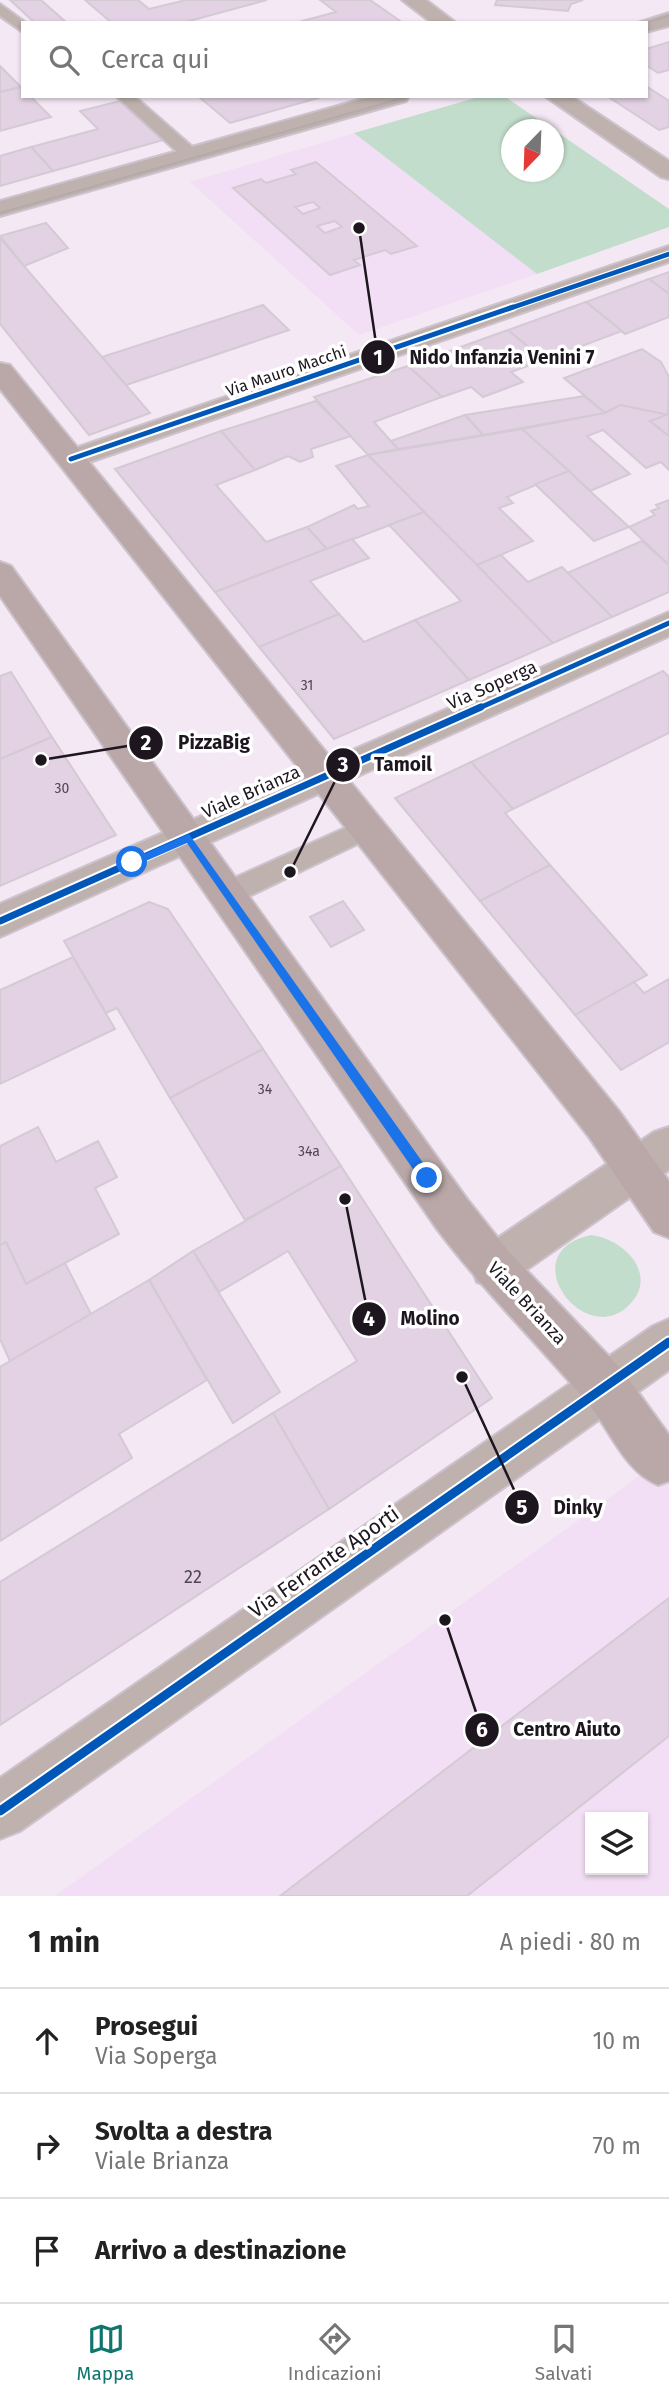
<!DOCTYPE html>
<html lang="it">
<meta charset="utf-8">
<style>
body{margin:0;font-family:"Fira Sans",sans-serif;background:#f2f2f2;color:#222}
.controls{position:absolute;right:21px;bottom:21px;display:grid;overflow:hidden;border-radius:0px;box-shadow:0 2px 5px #0004}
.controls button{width:63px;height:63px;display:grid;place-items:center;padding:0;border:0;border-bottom:2px solid #e0e0e0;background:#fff;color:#222;font:35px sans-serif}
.compass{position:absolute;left:501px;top:119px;width:63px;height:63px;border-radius:50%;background:#fff;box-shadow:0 2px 5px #0004;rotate:203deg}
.stop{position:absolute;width:21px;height:21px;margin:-16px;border:5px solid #1a73e8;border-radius:50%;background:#fff}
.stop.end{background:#1a73e8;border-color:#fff;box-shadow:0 2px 7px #0008}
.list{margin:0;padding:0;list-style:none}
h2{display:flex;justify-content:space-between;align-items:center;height:91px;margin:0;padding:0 28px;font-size:30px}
h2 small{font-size:23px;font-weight:400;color:#767676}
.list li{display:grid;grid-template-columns:46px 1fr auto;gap:21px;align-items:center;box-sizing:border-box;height:105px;padding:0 28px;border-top:2px solid #e0e0e0}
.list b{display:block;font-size:26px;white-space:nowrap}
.list p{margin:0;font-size:23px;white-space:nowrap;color:#767676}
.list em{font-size:23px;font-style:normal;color:#767676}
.icon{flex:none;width:38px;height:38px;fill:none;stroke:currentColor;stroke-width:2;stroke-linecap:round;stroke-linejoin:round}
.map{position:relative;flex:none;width:669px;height:1896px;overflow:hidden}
.search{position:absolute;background:#fff;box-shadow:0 2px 5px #0004;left:21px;right:21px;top:21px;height:77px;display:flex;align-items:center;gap:18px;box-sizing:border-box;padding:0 24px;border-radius:0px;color:#767676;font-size:26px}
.sheet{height:406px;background:#fff}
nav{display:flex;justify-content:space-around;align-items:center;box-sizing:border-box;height:98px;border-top:2px solid #e0e0e0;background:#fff;font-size:19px;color:#767676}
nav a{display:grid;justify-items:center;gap:4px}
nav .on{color:#0f766e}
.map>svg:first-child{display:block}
.built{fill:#f3dff5;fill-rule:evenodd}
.green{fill:#c3ddcc}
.building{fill:#e3d1e4;stroke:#d3cad4;stroke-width:2;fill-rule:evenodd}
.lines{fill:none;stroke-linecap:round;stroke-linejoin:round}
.service-casing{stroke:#cdc3cd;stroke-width:4}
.minor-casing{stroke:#cdc3cd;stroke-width:4}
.primary-casing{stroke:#cdc3cd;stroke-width:4}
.service{fill:#bfb2ae;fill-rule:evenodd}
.minor{fill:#bfb2ae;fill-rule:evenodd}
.primary{fill:#b9a8a7;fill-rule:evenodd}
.tram{stroke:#b4a9ab;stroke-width:2}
.cycleway-far3-casing{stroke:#fff;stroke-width:7}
.cycleway-far2-casing{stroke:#fff;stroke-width:9}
.cycleway-far1-casing{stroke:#fff;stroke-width:11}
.cycleway-casing{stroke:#fff;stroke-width:13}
.cycleway-far3{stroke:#0057b8;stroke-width:4.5}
.cycleway-far2{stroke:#0057b8;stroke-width:5}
.cycleway-far1{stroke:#0057b8;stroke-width:7}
.cycleway{stroke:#0057b8;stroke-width:9}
.route{fill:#1a73e8}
.labels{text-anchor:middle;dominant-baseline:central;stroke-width:7;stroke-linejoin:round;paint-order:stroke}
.number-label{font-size:14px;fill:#504651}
.far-street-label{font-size:16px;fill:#1e161f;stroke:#fff}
.street-label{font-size:18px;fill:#1e161f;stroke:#fff}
.near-number-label{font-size:18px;fill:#504651}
.near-street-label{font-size:21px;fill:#1e161f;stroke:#fff}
.leader{fill:none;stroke:#1e161f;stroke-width:2.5}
.callout-dot{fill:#1e161f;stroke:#fff;stroke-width:2.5}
.mark-label{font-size:21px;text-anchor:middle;font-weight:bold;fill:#fff}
.callout-label{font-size:19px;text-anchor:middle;font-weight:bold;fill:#1e161f;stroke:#fff;stroke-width:7;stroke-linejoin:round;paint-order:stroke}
</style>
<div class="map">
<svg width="669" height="1896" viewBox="0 0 669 1896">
<rect width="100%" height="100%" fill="#f4e8f4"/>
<g class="built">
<path d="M354,133L537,274L359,335L190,182Z"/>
<path d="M669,1453V1896H55L612,1496ZM590,1817H643V1870H590Z"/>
</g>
<g class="green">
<path d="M482,96H504L552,129L512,130V172H554V130L669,209V227L537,274L354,133Z"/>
<path d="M591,1235C625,1239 660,1276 628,1306C584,1349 511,1252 591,1235Z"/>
</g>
<g class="building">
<path d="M10,0H41L67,23H35Z"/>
<path d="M85,0H138L149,9L186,0H267L182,23H112Z"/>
<path d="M320,0H370L403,23H295L336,12Z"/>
<path d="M497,0H583L571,4L568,11L495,5Z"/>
<path d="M669,42V70L658,73L646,65V49Z"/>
<path d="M0,66L21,87L0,92Z"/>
<path d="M646,86L669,101V127L659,130L607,96H646Z"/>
<path d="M21,87L23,96H30L51,117L0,131V92Z"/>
<path d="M198,96H325L230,123Z"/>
<path d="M120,101L163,140L53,171L31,147L98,129L80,111Z"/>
<path d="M31,147L53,171L0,186V156Z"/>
<path d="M316,162L417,246L391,254L385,250L354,260L360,265L330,275L233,188L261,179L266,183L296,174L291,170ZM313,202L320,208L303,214L295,207ZM335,221L342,227L325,233L317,226Z"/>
<path d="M46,223L68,248L24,266L0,236Z"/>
<path d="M0,238L150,413L89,435L0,324Z"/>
<path d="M669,272V294L649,279Z"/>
<path d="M649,279L669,294V317L625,334L586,302Z"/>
<path d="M586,302L622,331L544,360L508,330Z"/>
<path d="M263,305L289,330L126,385L102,357Z"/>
<path d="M508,330L544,360L511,372L523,382L483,397L471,387L442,397L408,366Z"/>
<path d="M642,349L661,362L669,377L668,415L620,405L605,413L564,378Z"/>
<path d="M408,366L442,397L374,422L398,449L368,455L314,397Z"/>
<path d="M584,396L605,413L483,435L465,415Z"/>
<path d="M316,401L351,436L311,449L313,457L300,462L288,456L255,470L221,431Z"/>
<path d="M620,405L668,415L650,421L669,436V470L661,462L646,468L603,430L587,436L630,474L590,491L522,429L605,413Z"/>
<path d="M669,414V436L650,421Z"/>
<path d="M465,415L483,435L398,449L391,441Z"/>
<path d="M522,429L569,471L507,497L513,503L499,508L533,541L477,565L368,455Z"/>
<path d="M221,431L255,470L216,485L266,542L307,527L327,549L215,592L115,469Z"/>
<path d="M368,455L424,512L327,549L307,527L354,505L358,509L369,506L336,466Z"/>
<path d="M569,471L590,491L629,527L594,541L535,484Z"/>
<path d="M669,500V565L629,527L655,515L651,511L659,508L656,505Z"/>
<path d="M424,512L477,565L553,643L469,680L415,620L461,601L389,525Z"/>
<path d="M352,539L369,558L310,581L339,614L259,647L215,592Z"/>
<path d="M642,541L669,565V592L612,617L567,573Z"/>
<path d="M501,555L528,582L562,567L612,617L553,643L477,565Z"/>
<path d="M339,614L364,642L415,620L469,680L334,739L259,647Z"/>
<path d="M663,671L669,677V733L513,809L471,762Z"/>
<path d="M11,672L52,737L0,759V676Z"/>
<path d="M52,737L116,835L0,886V759Z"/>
<path d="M471,762L513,809L505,813L550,865L480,901L395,798Z"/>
<path d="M550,865L647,975L575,1015L480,901Z"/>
<path d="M343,901L364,930L331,947L310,917Z"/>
<path d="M149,902L168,909L263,1049L170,1098L117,1008L106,1013L64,941Z"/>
<path d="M73,957L115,1029L0,1084V990Z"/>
<path d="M669,979V1042L621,1070L575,1015L634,982L644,993Z"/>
<path d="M263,1049L341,1166L245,1220L170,1098Z"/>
<path d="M38,1127L56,1162L98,1141L117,1177L95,1188L119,1234L26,1284L6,1242L0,1245V1146Z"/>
<path d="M341,1166L492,1398L329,1509L273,1413L357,1361L288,1251L219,1292L193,1251Z"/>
<path d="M6,1242L26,1284L65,1263L91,1314L10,1361L0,1339V1245Z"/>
<path d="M193,1251L280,1392L233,1423L149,1280Z"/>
<path d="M149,1280L207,1380L119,1434L132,1458L0,1541V1367Z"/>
<path d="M273,1413L329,1509L0,1725V1582Z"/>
<path d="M669,1598V1736L467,1896H280Z"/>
</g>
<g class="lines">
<g class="service-casing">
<g id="service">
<path d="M0,4L26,23H23V32L0,16Z"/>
<path d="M116,96H134L197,151L199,155L197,159H185Z"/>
<path d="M367,818L376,821L380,828L376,835L237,902L227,905L217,902L213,894L217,886Z"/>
</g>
</g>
<g class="minor-casing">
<g id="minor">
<path d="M402,0H426L456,23H432Z"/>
<path d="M669,13V26L646,32V23H638Z"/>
<path d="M373,96H409L406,101L0,216V201Z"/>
<path d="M545,96H571L669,161V179L661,177Z"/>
<path d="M669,246V262L81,465L71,468L61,465L56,459L61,453Z"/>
<path d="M669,612V636L0,937V904Z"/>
<path d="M669,1127V1170L509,1282L493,1288L477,1282L471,1267L477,1252L654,1132Z"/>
<path d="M669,1319V1370L20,1831L0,1839V1778L653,1326Z"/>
</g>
</g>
<g class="primary-casing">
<g id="primary">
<path d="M0,363L10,365L619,1111L669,1181V1238L654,1232L589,1137L0,389Z"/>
<path d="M0,562L11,566L467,1199L509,1252L622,1370L669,1435V1481L658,1485C624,1471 610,1429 587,1402C537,1343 483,1290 437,1229L0,596Z"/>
</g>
</g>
<use href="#service" class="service"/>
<use href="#minor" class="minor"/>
<use href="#primary" class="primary"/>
<g class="tram">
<path d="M646,23L669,16"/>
<path d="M0,213L410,96"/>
</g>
<g class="cycleway-far3-casing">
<path id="cycleway-far3" d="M508,309L669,254"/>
</g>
<g class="cycleway-far2-casing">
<g id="cycleway-far2">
<path d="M71,459L513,307"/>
<path d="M477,709L669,623"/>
</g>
</g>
<g class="cycleway-far1-casing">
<path id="cycleway-far1" d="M0,921L481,707"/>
</g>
<g class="cycleway-casing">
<path id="cycleway" d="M0,1811L669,1342"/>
</g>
<use href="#cycleway-far3" class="cycleway-far3"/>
<use href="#cycleway-far2" class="cycleway-far2"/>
<use href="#cycleway-far1" class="cycleway-far1"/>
<use href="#cycleway" class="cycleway"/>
</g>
<path class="route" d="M189,834L431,1174V1182H422L187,843L132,867L126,862Z"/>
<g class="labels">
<g class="number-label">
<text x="307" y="685">31</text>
<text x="62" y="788">30</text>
<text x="265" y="1089">34</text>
<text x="309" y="1151">34a</text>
</g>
<g class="far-street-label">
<text transform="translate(286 371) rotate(-19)">Via Mauro Macchi</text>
</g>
<g class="street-label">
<text transform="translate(492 685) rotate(-24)">Via Soperga</text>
<text transform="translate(251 792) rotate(-24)">Viale Brianza</text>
<text transform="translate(527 1303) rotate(47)">Viale Brianza</text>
</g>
<g class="near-number-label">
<text x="193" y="1577">22</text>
</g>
<g class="near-street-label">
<text transform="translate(324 1562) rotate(-35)">Via Ferrante Aporti</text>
</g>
</g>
<path class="leader" d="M359 228L378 357M41 760L146 743M290 872L343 765M345 1199L369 1319M462 1377L522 1507M445 1620L482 1730"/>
<g class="callout-dot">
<circle cx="359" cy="228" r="7"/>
<circle cx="41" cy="760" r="7"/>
<circle cx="290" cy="872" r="7"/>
<circle cx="345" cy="1199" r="7"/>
<circle cx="462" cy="1377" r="7"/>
<circle cx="445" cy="1620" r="7"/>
<circle cx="378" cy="357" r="18"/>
<circle cx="146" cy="743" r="18"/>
<circle cx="343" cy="765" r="18"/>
<circle cx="369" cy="1319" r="18"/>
<circle cx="522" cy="1507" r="18"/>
<circle cx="482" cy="1730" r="18"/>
</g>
<g class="mark-label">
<text x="378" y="365">1</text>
<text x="146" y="750">2</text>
<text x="343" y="772">3</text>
<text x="369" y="1326">4</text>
<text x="522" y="1515">5</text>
<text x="482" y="1737">6</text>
</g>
<g class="callout-label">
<text x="502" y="364">Nido Infanzia Venini 7</text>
<text x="214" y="749">PizzaBig</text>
<text x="403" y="771">Tamoil</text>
<text x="430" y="1325">Molino</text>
<text x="578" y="1514">Dinky</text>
<text x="567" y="1736">Centro Aiuto</text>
</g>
</svg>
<div class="controls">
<button><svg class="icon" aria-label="layers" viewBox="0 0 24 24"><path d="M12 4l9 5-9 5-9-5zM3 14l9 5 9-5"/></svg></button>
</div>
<svg class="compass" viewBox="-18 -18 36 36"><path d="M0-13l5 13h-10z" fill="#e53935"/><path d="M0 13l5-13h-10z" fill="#767676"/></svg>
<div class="stop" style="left:132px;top:862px"></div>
<div class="stop end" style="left:427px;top:1178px"></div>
<div class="search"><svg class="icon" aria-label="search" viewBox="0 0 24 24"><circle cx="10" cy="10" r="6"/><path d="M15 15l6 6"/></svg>Cerca qui</div>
</div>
<section class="sheet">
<h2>1 min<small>A piedi · 80 m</small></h2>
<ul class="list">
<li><svg class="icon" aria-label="ahead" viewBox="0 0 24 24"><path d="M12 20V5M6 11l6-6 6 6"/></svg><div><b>Prosegui</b><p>Via Soperga</p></div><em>10 m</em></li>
<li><svg class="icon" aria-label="right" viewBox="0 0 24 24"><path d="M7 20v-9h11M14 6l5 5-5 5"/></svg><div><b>Svolta a destra</b><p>Viale Brianza</p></div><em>70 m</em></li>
<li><svg class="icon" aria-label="arrive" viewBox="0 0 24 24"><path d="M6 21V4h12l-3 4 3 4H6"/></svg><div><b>Arrivo a destinazione</b></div></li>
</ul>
</section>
<nav>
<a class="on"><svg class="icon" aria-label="map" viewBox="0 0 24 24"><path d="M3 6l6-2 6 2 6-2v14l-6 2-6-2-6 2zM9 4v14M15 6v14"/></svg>Mappa</a>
<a><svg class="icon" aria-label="directions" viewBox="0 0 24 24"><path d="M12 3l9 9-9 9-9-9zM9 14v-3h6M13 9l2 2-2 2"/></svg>Indicazioni</a>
<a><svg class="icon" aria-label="saved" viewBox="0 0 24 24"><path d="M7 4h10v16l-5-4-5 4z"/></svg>Salvati</a>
</nav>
